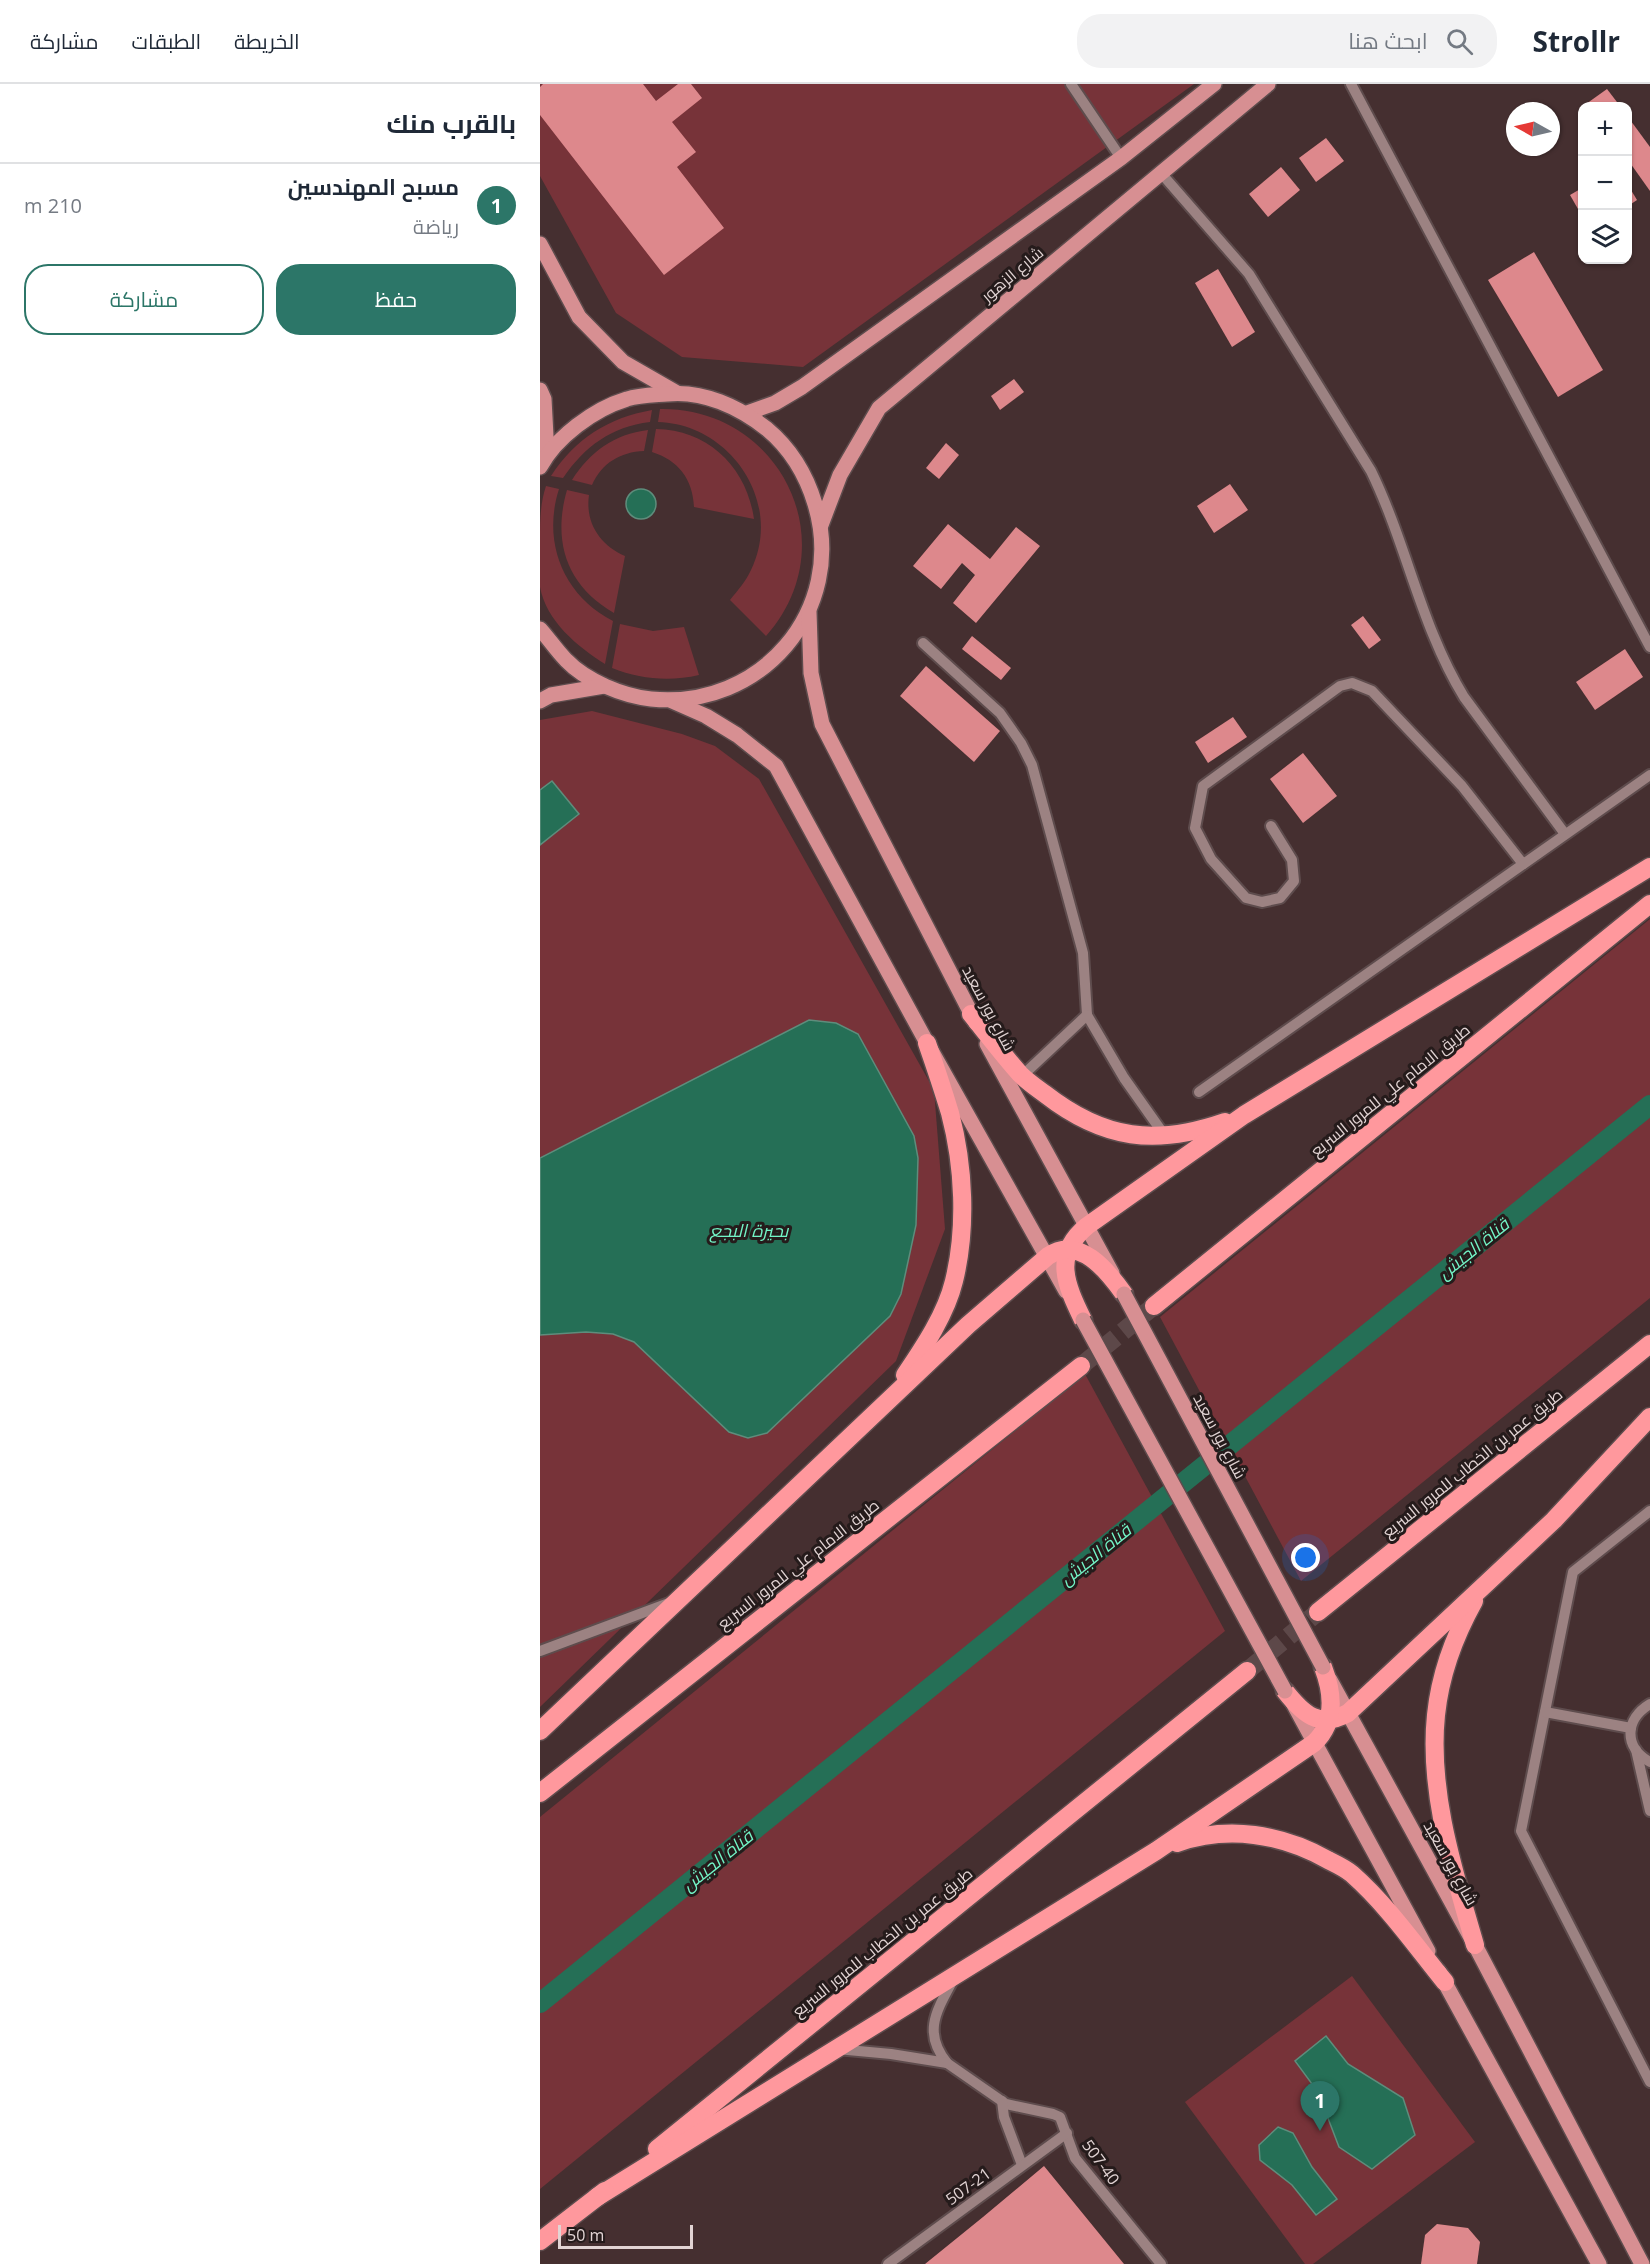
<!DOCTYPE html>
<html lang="ar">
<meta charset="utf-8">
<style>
body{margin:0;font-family:"Open Sans",Cairo,sans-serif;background:#f2f2f3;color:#1f2937;direction:rtl}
.controls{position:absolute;right:18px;top:18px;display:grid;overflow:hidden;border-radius:12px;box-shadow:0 2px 4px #0004}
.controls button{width:54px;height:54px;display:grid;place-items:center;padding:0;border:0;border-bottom:2px solid #e0e1e3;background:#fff;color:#1f2937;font:30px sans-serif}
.compass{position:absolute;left:966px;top:18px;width:54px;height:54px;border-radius:50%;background:#fff;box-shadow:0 2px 4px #0004;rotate:278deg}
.scale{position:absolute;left:18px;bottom:15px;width:135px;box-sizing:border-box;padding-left:6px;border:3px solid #e2d4d4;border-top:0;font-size:16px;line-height:21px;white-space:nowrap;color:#e2d4d4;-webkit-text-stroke:4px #251b1b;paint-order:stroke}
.you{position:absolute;left:766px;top:1474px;width:21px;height:21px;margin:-15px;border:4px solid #fff;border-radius:50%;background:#1a73e8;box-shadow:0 0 0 9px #1a73e833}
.badge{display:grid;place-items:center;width:39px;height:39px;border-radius:50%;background:#2c7668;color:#fff;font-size:20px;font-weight:700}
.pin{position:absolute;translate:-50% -50px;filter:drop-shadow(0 2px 3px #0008)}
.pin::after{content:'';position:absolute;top:32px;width:21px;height:18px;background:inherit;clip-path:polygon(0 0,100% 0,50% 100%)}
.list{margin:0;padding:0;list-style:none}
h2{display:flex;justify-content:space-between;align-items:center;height:78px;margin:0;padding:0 24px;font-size:26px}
h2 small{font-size:20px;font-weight:400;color:#747a83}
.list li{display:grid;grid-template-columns:39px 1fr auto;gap:18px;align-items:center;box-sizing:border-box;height:84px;padding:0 24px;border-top:2px solid #e0e1e3}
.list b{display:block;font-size:22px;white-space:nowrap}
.list p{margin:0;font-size:20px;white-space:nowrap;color:#747a83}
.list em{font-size:20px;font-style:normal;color:#747a83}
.actions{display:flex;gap:12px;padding:18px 24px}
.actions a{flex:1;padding:14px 0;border:2px solid #2c7668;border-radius:24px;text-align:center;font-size:21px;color:#2c7668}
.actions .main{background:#2c7668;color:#fff}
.icon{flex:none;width:33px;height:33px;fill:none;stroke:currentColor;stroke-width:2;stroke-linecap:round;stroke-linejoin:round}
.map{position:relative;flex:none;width:1110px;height:2180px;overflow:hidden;direction:ltr}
header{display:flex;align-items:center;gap:36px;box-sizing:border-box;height:84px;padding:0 30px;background:#fff;border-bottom:2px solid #e0e1e3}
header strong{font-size:28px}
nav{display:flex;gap:33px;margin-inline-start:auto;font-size:21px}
.search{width:420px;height:54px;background:#f2f2f3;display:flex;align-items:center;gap:15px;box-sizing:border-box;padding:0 21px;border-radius:24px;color:#747a83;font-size:22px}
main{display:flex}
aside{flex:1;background:#fff}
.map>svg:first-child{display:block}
.green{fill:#773339}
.water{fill:#256f56;stroke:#5e8d7c;stroke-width:1.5}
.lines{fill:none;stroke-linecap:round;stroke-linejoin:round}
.canal{stroke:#256f56;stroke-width:20}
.building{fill:#dd888c}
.highway-tunnel{stroke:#5d4849;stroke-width:18;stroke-dasharray:18 9;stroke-linecap:butt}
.minor-casing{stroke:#5e4c4d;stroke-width:14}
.major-casing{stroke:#5e4c4d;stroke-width:18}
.highway-casing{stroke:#5e4c4d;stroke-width:21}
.minor{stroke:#9c8282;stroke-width:10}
.major{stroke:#d78f92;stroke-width:15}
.highway{stroke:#ff989d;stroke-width:18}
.major-bridge-casing{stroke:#5e4c4d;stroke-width:18;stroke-linecap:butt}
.major-bridge{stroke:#d78f92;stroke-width:15}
.labels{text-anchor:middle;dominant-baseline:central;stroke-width:6;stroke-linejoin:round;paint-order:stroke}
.street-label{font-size:16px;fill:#e2d4d4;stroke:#251b1b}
.water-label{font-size:18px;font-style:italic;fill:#73f5c7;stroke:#251b1b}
</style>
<header>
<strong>Strollr</strong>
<div class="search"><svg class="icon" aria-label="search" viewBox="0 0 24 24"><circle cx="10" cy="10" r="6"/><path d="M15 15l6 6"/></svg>ابحث هنا</div>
<nav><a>الخريطة</a><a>الطبقات</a><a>مشاركة</a></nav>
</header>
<main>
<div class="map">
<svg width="1110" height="2180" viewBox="0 0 1110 2180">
<rect width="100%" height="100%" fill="#452f30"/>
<g class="green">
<path d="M0,0H654L263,283L142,273L76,229L0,92Z"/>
<path d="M120,325C240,323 308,460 226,552L190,516C198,506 206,497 211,486C244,418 190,340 118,338Z"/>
<path d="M112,326L110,338C71,343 45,362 23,394L11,392C36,354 68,334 112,326Z"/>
<path d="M116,345C169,346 207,384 214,435L154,423C153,395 138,376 112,368Z"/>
<path d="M108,346L104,367C80,368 62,379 52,401L32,396C50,368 74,350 108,346Z"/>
<path d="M6,402L19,405C2,458 23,511 73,537L65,580C38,563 6,537 0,503C0,489 0,471 0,457C0,437 0,420 6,402Z"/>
<path d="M27,406L49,411C45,439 60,461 85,472L74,529C27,502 12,458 27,406Z"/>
<path d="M80,540L113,547L144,543L159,591C129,598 100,595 72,584Z"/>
<path d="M52,627L142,650L175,662L219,695L394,1006L405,1145L356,1277L0,1623V636Z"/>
<path d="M1110,835V1214L761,1497L620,1233Z"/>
<path d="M545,1290L685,1547L0,2105V1733Z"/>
<path d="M812,1892L935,2058L773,2180H765L645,2018Z"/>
</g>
<g class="water">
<circle cx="101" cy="420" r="15"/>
<path d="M12,697L39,730L0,761V706Z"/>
<path d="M269,936L296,939L318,950L374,1052L378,1074L376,1141L361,1210L350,1232L227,1349L208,1354L189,1348L94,1258L73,1250L46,1248L0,1251V1074Z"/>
<path d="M786,1952L808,1980L863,2014L875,2051L832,2085L799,2063L778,2008L755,1977Z"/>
<path d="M738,2043L753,2049L772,2083L797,2115L776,2131L752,2101L720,2076L719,2061Z"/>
</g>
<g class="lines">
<path class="canal" d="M0,1919L1110,1021"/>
</g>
<g class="building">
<path d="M3,0H103L116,17L138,0H151L162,14L132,38L156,68L137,83L184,144L124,191L0,31V3Z"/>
<path d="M1067,5L1080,22H1048L1046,20Z"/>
<path d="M1088,33L1110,63V107L1088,76Z"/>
<path d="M786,54L804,77L776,98L759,74Z"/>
<path d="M741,83L760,106L728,133L709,110Z"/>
<path d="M1088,101L1097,116L1088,122Z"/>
<path d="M1042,104V132L1030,111Z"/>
<path d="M994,168L1063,286L1018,313L948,196Z"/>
<path d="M678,185L715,248L692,263L655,199Z"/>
<path d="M474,295L484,308L460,326L451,312Z"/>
<path d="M406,359L419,371L399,395L386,384Z"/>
<path d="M690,400L708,426L674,449L657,422Z"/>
<path d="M408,440L450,475L476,443L500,462L436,539L413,519L435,491L422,479L401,505L373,482Z"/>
<path d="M823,532L841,556L829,565L811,541Z"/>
<path d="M432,552L471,584L461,596L422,565Z"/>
<path d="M1085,565L1103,593L1055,626L1036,598Z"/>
<path d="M386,582L460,647L434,678L360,612Z"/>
<path d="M693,633L707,653L668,679L655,658Z"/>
<path d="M763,669L797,712L763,739L730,695Z"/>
<path d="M504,2082L584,2180H385L443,2133Z"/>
<path d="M897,2140L928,2144L940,2158L937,2180H881L885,2151Z"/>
</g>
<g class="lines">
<g class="highway-tunnel">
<path d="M541,1282L614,1222"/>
<path d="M707,1587L778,1528"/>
</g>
<g class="minor-casing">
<g id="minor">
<path d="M531,0L581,74"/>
<path d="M811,0L1110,563"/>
<path d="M621,89L709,190L831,387C867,461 881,543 924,613L1025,750"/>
<path d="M383,559L460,629L481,659L492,681L543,869L547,931L584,994L625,1052"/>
<path d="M731,742L752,776L754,797L740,814L722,818L706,814L671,775L655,744L663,702L800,602L812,599L832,607L922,702L983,780"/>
<path d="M482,992L547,931"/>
<path d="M659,1008L1110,691"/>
<path d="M1110,1427L1033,1488L981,1747L1110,1998"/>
<path d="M0,1567L129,1519"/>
<path d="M1110,1620C1085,1635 1083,1663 1110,1678"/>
<path d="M1005,1628L1091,1644"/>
<path d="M1096,1666L1110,1727"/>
<path d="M413,1896C397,1926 382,1948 407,1979L466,2020L513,2030L520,2033L535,2074L621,2180"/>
<path d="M297,1965L351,1970L407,1979"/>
<path d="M462,2017L464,2033L482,2081"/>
<path d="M348,2180L527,2049"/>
</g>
</g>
<g class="major-casing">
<g id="major">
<path d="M0,160L39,233L83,278L137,309"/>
<path d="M0,306L4,315L7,371"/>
<path d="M207,329L235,319L262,303L581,74L674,0"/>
<path d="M0,383C16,353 54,325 87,315C99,311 114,311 127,310C163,306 199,323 227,345C251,365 266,390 275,420C307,526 221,626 111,615C83,612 46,597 26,576C17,567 9,555 0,545"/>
<path d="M281,441L300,391L339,324L728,0"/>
<path d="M269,528L271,589L282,640L436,939"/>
<path d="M0,617L11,611L64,602"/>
<path d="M132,617L166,632L197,651L236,682L387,959L526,1207"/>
<path d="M447,960L572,1189"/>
<path d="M790,1596L935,1861L1102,2180"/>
<path d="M753,1619L888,1867"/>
<path d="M899,1888L1059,2180"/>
</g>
</g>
<g class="highway-casing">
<g id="highway">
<path d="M431,930C447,950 463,971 480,990C488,998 497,1004 505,1010C564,1056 616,1062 685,1038"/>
<path d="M614,1222L1110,820"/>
<path d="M543,1236C526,1201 512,1171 547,1142L704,1031L1110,783"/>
<path d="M365,1291C384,1263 406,1230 414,1197C427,1144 424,1082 410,1029C403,1006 395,982 387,959"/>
<path d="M934,1517C915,1551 900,1592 896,1631C888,1708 914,1788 935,1861"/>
<path d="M778,1528L1110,1260"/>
<path d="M745,1607C763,1630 779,1645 808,1629L1014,1436L1110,1333"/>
<path d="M0,1647L428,1241L508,1172C539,1151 567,1186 584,1210"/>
<path d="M0,1709L541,1282"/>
<path d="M637,1759C688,1741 742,1750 788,1776C796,1780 805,1784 812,1790C848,1822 875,1861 905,1898"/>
<path d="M117,2065L707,1587"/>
<path d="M57,2113L616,1767L774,1659C796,1638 793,1609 783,1583"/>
<path d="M0,2157L65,2107"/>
</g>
</g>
<use href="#minor" class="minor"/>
<use href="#major" class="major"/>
<use href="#highway" class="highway"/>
<g class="major-bridge-casing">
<g id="major-bridge">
<path d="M584,1210L783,1583"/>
<path d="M543,1236L745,1607"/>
</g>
</g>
<use href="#major-bridge" class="major-bridge"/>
</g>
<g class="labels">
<g class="street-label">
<text transform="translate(472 190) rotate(-40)">شارع الزهور</text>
<text transform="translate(449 924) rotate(62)">شارع بور سعيد</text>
<text transform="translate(850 1006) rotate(-39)">طريق الامام علي للمرور السريع</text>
<text transform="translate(680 1352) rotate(62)">شارع بور سعيد</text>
<text transform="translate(932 1379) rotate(-39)">طريق عمر بن الخطاب للمرور السريع</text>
<text transform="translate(258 1480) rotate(-38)">طريق الامام علي للمرور السريع</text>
<text transform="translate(911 1779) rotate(61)">شارع بور سعيد</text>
<text transform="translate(342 1858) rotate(-39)">طريق عمر بن الخطاب للمرور السريع</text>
<text transform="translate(561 2078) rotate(54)">507-40</text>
<text transform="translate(428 2102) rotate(-36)">507-21</text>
</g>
<g class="water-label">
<text x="209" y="1146">بحيرة البجع</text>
<text transform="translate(933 1164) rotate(-39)">قناة الجيش</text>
<text transform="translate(555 1470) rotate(-39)">قناة الجيش</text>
<text transform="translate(177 1776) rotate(-39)">قناة الجيش</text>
</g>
</g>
</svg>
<div class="controls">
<button>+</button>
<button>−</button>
<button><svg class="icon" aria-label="layers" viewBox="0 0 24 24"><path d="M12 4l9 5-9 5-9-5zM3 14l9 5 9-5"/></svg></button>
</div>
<svg class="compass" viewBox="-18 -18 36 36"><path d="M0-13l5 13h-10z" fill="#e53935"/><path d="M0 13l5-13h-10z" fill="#747a83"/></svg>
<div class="scale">50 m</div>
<div class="you"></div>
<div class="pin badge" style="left:780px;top:2047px">1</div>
</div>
<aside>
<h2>بالقرب منك<small></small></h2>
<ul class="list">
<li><span class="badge">1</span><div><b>مسبح المهندسين</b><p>رياضة</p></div><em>210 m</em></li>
</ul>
<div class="actions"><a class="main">حفظ</a><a>مشاركة</a></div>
</aside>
</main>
